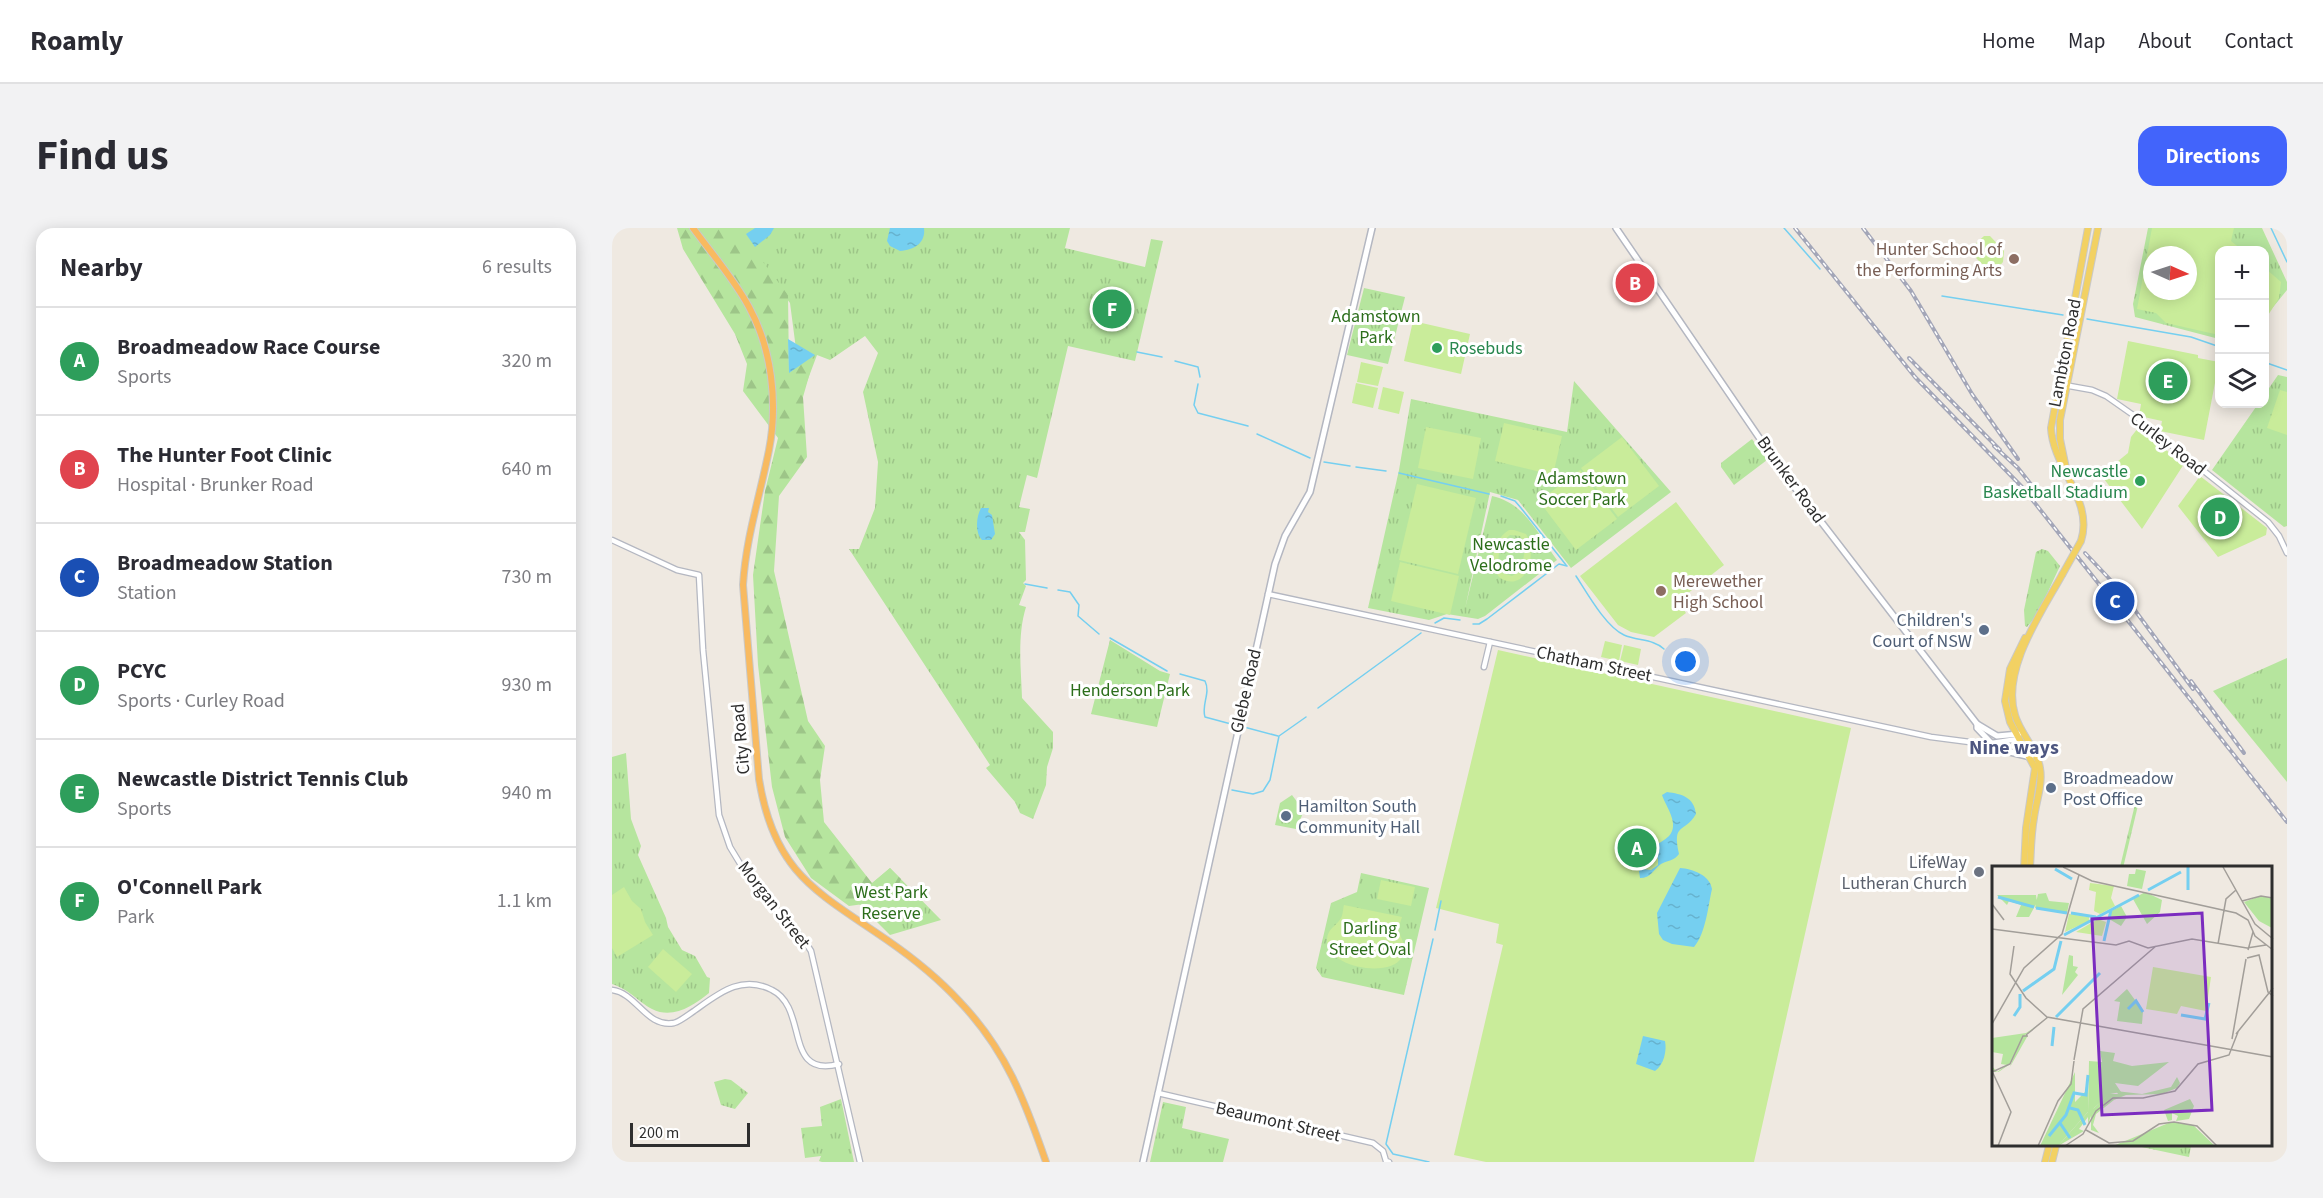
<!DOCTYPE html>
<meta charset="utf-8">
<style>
body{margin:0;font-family:"Source Sans 3",sans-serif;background:#f2f2f3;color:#2b2b33}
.controls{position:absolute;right:18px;top:18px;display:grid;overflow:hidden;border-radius:12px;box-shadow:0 3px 15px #0003}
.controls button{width:54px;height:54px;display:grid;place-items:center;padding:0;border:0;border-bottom:2px solid #e1e1e2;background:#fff;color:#2b2b33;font:30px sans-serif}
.compass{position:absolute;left:1531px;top:18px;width:54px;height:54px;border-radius:50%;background:#fff;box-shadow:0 3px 15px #0003;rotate:93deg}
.scale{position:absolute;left:18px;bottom:15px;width:120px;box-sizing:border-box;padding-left:6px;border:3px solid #2e2e2e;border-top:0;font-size:16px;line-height:21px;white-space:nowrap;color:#2e2e2e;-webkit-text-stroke:4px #fff;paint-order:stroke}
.you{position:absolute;left:1074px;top:434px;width:21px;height:21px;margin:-15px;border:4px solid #fff;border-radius:50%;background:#1a73e8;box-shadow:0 0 0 9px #1a73e833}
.badge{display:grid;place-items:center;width:39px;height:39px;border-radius:50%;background:#4264fb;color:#fff;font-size:20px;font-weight:700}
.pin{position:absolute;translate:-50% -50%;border:3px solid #fff;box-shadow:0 2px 6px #0006}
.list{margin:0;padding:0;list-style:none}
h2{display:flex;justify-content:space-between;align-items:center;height:78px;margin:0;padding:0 24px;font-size:26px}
h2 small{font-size:20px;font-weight:400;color:#7c7c81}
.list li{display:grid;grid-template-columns:39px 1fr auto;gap:18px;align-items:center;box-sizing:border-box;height:108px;padding:0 24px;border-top:2px solid #e1e1e2}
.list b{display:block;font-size:22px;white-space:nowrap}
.list p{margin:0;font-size:20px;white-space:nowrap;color:#7c7c81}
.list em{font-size:20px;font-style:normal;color:#7c7c81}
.icon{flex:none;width:33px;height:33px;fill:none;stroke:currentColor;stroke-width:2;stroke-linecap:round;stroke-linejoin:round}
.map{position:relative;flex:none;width:1675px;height:934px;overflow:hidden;border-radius:18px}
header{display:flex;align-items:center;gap:36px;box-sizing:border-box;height:84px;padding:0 30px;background:#fff;border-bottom:2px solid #e1e1e2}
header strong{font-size:28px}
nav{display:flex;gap:33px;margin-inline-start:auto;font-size:21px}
.intro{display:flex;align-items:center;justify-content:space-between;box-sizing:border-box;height:144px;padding:0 36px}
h1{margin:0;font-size:42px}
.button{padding:15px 27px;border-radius:18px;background:#4264fb;color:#fff;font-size:21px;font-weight:700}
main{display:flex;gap:36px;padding:0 36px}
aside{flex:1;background:#fff;border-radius:18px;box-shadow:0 3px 15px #0003}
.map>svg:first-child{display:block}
.grass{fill:url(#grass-tufts);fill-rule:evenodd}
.forest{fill:url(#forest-firs)}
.pitch{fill:#c9ec9a;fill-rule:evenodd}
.water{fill:url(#water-ripples)}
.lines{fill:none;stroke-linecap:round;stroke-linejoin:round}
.stream{stroke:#75cff0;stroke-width:1.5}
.tertiary-casing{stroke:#b4b7c1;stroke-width:7}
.secondary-casing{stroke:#b4b7c1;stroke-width:8}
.primary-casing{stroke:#c9c9c9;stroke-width:8}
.trunk-casing{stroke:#c9c9c9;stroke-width:8}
.tertiary{stroke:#fff;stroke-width:4.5}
.secondary{stroke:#fff;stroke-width:5}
.primary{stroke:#f2d163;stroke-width:6}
.trunk{stroke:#f8ba60;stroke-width:6}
.rail-casing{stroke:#a3a6b8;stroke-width:4}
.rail{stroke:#fff;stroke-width:1.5;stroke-dasharray:4.5;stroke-linecap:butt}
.primary-bridge-casing{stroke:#c9c9c9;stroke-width:8;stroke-linecap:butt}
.primary-bridge{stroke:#f2d163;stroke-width:6}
.education-dot{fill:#8d6e63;stroke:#fff;stroke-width:2}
.leisure-dot{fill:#2e9e5b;stroke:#fff;stroke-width:2}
.service-dot{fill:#5c6f8a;stroke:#fff;stroke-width:2}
.worship-dot{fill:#6b7280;stroke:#fff;stroke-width:2}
.labels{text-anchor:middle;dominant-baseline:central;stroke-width:6;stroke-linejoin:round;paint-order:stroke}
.education-label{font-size:18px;fill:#785e54;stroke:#fff;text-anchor:end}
.park-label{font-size:18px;fill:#2c6e1b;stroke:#fff}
.leisure-label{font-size:18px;fill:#27864d;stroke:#fff;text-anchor:start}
.street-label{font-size:18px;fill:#2e2e2e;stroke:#fff}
.service-label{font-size:18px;fill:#4e5e75;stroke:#fff;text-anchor:start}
.worship-label{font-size:18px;fill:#5b616d;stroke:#fff;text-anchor:end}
.neighbourhood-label{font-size:20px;font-weight:bold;fill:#4d5680;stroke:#fff}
.inset-river{fill:none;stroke:#75cff0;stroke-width:3}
.inset-road{fill:none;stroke:#a29e99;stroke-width:1.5}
.view{fill:#7b2cbf;fill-opacity:0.15;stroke:#7b2cbf;stroke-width:3}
.inset-edge{fill:none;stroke:#2e2e2e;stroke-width:3}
</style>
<header>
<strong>Roamly</strong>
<nav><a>Home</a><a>Map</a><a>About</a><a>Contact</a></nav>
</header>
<div class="intro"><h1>Find us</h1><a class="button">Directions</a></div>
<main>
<aside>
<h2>Nearby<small>6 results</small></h2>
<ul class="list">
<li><span class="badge" style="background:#2e9e5b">A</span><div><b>Broadmeadow Race Course</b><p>Sports</p></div><em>320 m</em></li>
<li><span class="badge" style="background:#e0444e">B</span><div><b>The Hunter Foot Clinic</b><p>Hospital · Brunker Road</p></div><em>640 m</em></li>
<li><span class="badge" style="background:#1a4fb4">C</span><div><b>Broadmeadow Station</b><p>Station</p></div><em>730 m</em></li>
<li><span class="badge" style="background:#2e9e5b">D</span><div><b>PCYC</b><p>Sports · Curley Road</p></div><em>930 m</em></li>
<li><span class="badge" style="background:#2e9e5b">E</span><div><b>Newcastle District Tennis Club</b><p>Sports</p></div><em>940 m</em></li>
<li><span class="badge" style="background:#2e9e5b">F</span><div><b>O'Connell Park</b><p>Park</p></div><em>1.1 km</em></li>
</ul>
</aside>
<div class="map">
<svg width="1675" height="934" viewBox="0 0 1675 934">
<defs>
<pattern id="grass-tufts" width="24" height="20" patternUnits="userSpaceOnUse" patternTransform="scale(1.5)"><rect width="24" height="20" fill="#b6e59e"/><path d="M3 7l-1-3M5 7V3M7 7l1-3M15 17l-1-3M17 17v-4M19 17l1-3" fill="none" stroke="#9dc588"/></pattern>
<pattern id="forest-firs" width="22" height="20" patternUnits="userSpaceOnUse" patternTransform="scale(1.5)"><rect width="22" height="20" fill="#b6e59e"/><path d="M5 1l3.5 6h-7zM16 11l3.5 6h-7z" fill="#9dc588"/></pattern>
<pattern id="water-ripples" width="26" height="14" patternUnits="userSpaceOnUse" patternTransform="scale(1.5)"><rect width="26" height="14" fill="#75cff0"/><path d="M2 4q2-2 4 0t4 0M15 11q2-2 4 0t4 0" fill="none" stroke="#66b2ce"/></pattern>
</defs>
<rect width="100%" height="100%" fill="#efe9e1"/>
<g class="grass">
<path d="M120,0H458L453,20L533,39L539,11L551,13L523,133L456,118L425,250L415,247L407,279L418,281L413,304H407L413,312L414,352L411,355L414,358L407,377L414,379C405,408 409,440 410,470L441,504V520L435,539L434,557L421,591L408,585L403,574L374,540L378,537L237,321H247L263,280L266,234L251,164L266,125L253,108L218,132L205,127L190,167L178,75Z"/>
<path d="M1536,0H1650L1675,54V62L1653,89L1652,22H1608L1607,111L1523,89L1521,76ZM1540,27H1576V63H1540Z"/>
<path d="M752,60L793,69L776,136L735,127Z"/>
<path d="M1666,147L1675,149V298L1672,299L1600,242L1646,176H1652L1653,166Z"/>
<path d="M962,153L1059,264L959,340L906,272L878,264L853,381L880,268C913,275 926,306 945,332L873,388L866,391L835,386L817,392L756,380L787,242L799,171L955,204Z"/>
<path d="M1140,211L1155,232L1122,257L1109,239V235Z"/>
<path d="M1430,321L1436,323L1448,338L1425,387L1415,399L1413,398L1412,382L1424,324Z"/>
<path d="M498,412L548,443L558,446L545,499L479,486Z"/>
<path d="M1675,430V554L1601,463Z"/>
<path d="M14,525L19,591L29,618L26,627L54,690L56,699L70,722L83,728L95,749L98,750L97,765C82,777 61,792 40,781C25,773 20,763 0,756V529Z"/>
<path d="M680,567L692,583L684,601L663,597L668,575Z"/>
<path d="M1525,568L1528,569L1511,640L1508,639Z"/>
<path d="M278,640L329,692L278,707L242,671Z"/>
<path d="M749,645L817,660L792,767L710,749L704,740L719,675L745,664Z"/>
<path d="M113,851L119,852L136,865L123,881L109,877L102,854Z"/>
<path d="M229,871L242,934H210L207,933L209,928L193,930L189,900L210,898L208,879Z"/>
<path d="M551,874L574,879L570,900L617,911L611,934H538Z"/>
<path d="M1525,918H1579L1577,929Z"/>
</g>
<path class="forest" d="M65,0H125L176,67L177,144L203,127L191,169L195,229L167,268L162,343L196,493L213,518L208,552L212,594L260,655L278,640L289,651L281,672L237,678L199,650L173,609L160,559L146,437L141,347L153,263L166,210L131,163L135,136L123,106L71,21Z"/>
<g class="pitch">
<path d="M1540,0H1622L1619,13L1630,22H1608L1607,107L1554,95L1544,85L1525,81ZM1540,27H1576V63H1540Z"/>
<path d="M1372,8H1378L1392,23L1391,34L1385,41H1375L1362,28L1361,18Z"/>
<path d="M1653,40L1669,54L1667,70L1653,92Z"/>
<path d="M801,93L858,106L849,146L792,133Z"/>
<path d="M1516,113L1586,127V130L1607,134L1592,212L1548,203L1550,193L1527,188L1529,176L1505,171Z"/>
<path d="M749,134L771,139L766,158L745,154Z"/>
<path d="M744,155L766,160L761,180L740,175Z"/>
<path d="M771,159L792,164L787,186L766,181Z"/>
<path d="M1668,162L1675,164V207L1655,200Z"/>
<path d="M892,195L950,208L941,247L883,233Z"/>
<path d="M814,199L869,210L861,251L806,240Z"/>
<path d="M1526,200L1572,236L1530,301L1489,247L1516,225L1519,209Z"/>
<path d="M1010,209L1047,258L1006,289L969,240Z"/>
<path d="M968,242L1005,291L964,322L927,273Z"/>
<path d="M1588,248L1655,300L1654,307L1606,329L1566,278Z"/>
<path d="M805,256L864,270L846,346L787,332Z"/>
<path d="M1064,274L1112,337L1066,373L1074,385L1042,409L1019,404L1006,397L968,348Z"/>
<path d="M897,302H902L914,306C926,324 915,366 888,350C875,336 881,312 897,302ZM898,307L908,308L914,316L909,343L900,348L890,345C883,332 887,315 898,307Z"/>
<path d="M788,334L847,348L838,387L779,373Z"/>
<path d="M993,413L1010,417L1007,433L989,429Z"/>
<path d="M1012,417L1029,421L1026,437L1008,433Z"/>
<path d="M886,422L1239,500L1142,934H874L842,927L891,717L884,715L887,696L824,680Z"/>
<path d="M769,652L803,659L799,678L765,671Z"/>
<path d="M12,659L20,673L29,681L33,694L41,707L5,729L0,720V667Z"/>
<path d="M732,677L790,689C789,693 786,699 787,703C789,713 796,716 790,729C778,751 715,739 715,713C715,700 724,699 729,690C731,687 731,680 732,677Z"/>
<path d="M51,721L80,746L64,764L36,739Z"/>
</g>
<g class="water">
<path d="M143,0H162L158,7L143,19L134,6Z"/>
<path d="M278,0H312C314,15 302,22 288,23L278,18L275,13Z"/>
<path d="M176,111L203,127L177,145Z"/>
<path d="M369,280H377L376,284L380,287L383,306L379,312H370C363,305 364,289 369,280Z"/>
<path d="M1055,564C1070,566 1082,569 1084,586C1072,606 1060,594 1067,626C1062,633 1056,632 1049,636C1041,642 1039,650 1028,650L1027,643L1030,641L1039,642L1046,637V631L1041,620C1046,615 1052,613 1057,608C1068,596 1054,579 1050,567Z"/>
<path d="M1068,640C1081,641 1098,647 1100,661C1096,678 1094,705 1082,719L1060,716L1051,712L1047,706L1045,685Z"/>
<path d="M1031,808L1053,813C1055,822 1052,837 1043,843L1024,836Z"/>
</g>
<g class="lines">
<g class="stream">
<path d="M1172,0L1208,41"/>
<path d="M1659,0L1675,34"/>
<path d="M1330,68L1451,87"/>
<path d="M1475,91L1579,109L1608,119"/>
<path d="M525,124L550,129"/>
<path d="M563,133L586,139L588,149"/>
<path d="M1652,134L1675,142"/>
<path d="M586,156L582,177L586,185L636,198"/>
<path d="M645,206L698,230"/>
<path d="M712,234L738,238"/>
<path d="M744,239L774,243"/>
<path d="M787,245L877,266"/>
<path d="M889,268L903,273L909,280L954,337"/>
<path d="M964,348C975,365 994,399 1012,407C1025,413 1042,411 1052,421"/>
<path d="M413,356L435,360"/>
<path d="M446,362L458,364L467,377L466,388L487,406"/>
<path d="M823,395L832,390L848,392"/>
<path d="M861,396H867L875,391L947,336L955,338"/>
<path d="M498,410L555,443"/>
<path d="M568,446L593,453C599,465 589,477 593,489L619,496"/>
<path d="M706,480L809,405"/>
<path d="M632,499L666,508"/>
<path d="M620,562L641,566L651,563L658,552L667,508L694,489"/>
<path d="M823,702L829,673"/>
<path d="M817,934L781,926L774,916L821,711"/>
</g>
<g class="tertiary-casing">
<g id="tertiary">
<path d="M1452,157L1480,162L1494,168L1524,189L1656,294L1667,308L1675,325"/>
<path d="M0,312L65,342L87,347L91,422L107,587L118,619L138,652L192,712L199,723L248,934"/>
<path d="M656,366L1319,509L1373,516L1406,511"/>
<path d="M872,439L878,414"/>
<path d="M0,762C25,765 34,800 62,795C69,793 76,787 82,783C106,766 129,746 160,762C197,780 171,851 227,836"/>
<path d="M546,865L761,915L771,923L774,933L777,934"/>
</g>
</g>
<g class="secondary-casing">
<g id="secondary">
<path d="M1004,0L1170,243L1365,496V500L1385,521L1419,529"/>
<path d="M1365,496L1385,508L1407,506"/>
<path d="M531,934L663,336L673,308L698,264L760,0"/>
</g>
</g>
<g class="primary-casing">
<g id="primary">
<path d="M1454,240L1448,211V192L1486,0"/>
<path d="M1469,313C1482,272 1441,240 1439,200L1476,0"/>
<path d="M1412,640L1414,600L1423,540L1398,494L1393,473L1398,441L1413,410"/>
<path d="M1418,640C1419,623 1419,606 1422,590C1424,574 1431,556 1428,540C1425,521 1408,505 1403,487C1389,442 1429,385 1450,347"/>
<path d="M1433,934L1437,918"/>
<path d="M1440,934L1444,918"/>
</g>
</g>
<g class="trunk-casing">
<path id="trunk" d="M81,0C100,26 122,51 137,79C160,121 166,175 157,222C148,268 134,309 131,357L147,551C162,645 204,663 275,712C301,730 327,751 348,774C394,822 413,873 434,934"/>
</g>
<use href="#tertiary" class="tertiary"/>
<use href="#secondary" class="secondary"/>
<use href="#primary" class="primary"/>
<use href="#trunk" class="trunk"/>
<g class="rail-casing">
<g id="rail">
<path d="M1183,0L1303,149L1411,260L1675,594"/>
<path d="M1251,0L1299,63L1360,166L1406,231"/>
<path d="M1297,130L1388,222"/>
<path d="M1382,218L1406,240L1421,259"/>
<path d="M1473,325L1508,362L1581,461"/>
<path d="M1579,453L1632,525"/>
</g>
</g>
<use href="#rail" class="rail"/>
<g class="primary-bridge-casing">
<path id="primary-bridge" d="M1450,347L1469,313"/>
</g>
<use href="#primary-bridge" class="primary-bridge"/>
</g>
<g class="education-dot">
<circle cx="1402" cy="31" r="6"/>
<circle cx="1049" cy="363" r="6"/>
</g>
<g class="leisure-dot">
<circle cx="825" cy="120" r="6"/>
<circle cx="1528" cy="253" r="6"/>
</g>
<g class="service-dot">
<circle cx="1372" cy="402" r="6"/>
<circle cx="1439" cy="560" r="6"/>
<circle cx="674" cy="588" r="6"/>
</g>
<circle class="worship-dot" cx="1367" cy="644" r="6"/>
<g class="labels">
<g class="education-label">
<text x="1390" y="21">Hunter School of<tspan x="1390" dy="21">the Performing Arts</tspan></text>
<text x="1061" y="353" text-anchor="start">Merewether<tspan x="1061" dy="21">High School</tspan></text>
</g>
<g class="park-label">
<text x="764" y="88">Adamstown<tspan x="764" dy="21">Park</tspan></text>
<text x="970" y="250">Adamstown<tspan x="970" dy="21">Soccer Park</tspan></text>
<text x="899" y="316">Newcastle<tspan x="899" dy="21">Velodrome</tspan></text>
<text x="518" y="462">Henderson Park</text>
<text x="279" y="664">West Park<tspan x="279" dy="21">Reserve</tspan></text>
<text x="758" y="700">Darling<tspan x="758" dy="21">Street Oval</tspan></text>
</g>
<g class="leisure-label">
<text x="837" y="120">Rosebuds</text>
<text x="1516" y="243" text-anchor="end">Newcastle<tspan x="1516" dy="21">Basketball Stadium</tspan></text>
</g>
<g class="street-label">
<text transform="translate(1453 125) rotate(-79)">Lambton Road</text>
<text transform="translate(1556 216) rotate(38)">Curley Road</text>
<text transform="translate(1179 252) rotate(54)">Brunker Road</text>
<text transform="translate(982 436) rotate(12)">Chatham Street</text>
<text transform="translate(634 463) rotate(-77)">Glebe Road</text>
<text transform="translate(129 511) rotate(-95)">City Road</text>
<text transform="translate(162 677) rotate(52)">Morgan Street</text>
<text transform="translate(666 894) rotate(13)">Beaumont Street</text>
</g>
<g class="service-label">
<text x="1360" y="392" text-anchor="end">Children's<tspan x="1360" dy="21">Court of NSW</tspan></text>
<text x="1451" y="550">Broadmeadow<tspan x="1451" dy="21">Post Office</tspan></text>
<text x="686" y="578">Hamilton South<tspan x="686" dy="21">Community Hall</tspan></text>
</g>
<g class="worship-label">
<text x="1355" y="634">LifeWay<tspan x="1355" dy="21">Lutheran Church</tspan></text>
</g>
<g class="neighbourhood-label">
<text x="1402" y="520">Nine ways</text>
</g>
</g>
<g transform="translate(1380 638)">
<rect width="280" height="280" fill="#efe9e1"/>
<path d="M144,3L154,5L150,23L135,20L137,8H143ZM153,26L170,34L168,46L155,58L141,33ZM54,27L57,35L77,37L75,47L43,42L46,28ZM5,29H44L45,36L37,51H24L29,39L17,35L15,39ZM269,30L280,32V62L267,55L252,36ZM129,40L135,51L129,60L117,53L119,45ZM77,89L81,90V100L86,101L83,106L86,109L70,129ZM135,123L151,145L150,158L125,155L128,136L122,135ZM46,159L33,169L35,170V171L18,201L24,185L18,198L8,205L6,206H1V205L0,200L5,206L15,199L9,198L11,188L0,186V172L34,167ZM108,185L123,187L121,195L140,200L177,196L146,220L123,217L129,226L118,228L102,242L96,258V251L87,263L92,265L66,280L96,246L97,195L110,196ZM198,233L202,240L197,253L184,255L186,250L180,247V254L176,255L172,244Z" fill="#b6e59e"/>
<path d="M83,206V236L93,226L96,209V246L66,280H48ZM185,211L188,217L185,222L170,228L134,229L122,234L104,248L101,259L107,267L99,264V245L117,228H126L124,225L150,228L179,221ZM179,256L201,259L223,280H121Z" fill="#b6e59e"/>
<path d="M98,17L122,20L119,32L123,40L108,48L102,45L104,26L97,24ZM77,48L97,51V55L73,66ZM106,53L114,56L110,70L84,66ZM161,101L219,111L214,145L189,140L185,148L154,143Z" fill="#c9ec9a"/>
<path class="inset-river" d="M63,3L80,13M156,24L189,6M196,24V1M6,31L42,41M44,42L75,47M79,47L104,51M72,69L147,29M112,75L119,44M31,125L62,103L69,75M136,143L144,135L151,146M189,149L213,153L217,137M22,150L28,141V128M64,151L108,107M60,180L62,161M78,242L86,244L93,259M68,257L78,272M57,270L74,249L82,227L94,229L96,209"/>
<path class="inset-road" d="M71,1L100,15L244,47L256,54L263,70L281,84M231,1L263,58L281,73M250,35L269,30L281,32M0,38L12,54M0,63L124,79L137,75L156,82L200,73L255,82L274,79M226,78L234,33L244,24M22,80L18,108L34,132L55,151L281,191M256,84L261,66M255,92L267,89L276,126L281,130M0,158L32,102L70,68L87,9M244,168L281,122M34,169L56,151M240,173L254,93M82,194L91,143L164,80M0,205L19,246L6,280M0,206L18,198L31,170H36M94,264L117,277L141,275L167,258L182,256L205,260L225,280M46,280L66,235L79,218L82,195M73,280L91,268L104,245L121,232H151L183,225L206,198L237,189L246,166"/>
<path class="view" d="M210,47L220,244L110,249L100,53Z"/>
<rect width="280" height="280" class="inset-edge"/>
</g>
</svg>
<div class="controls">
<button>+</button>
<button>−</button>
<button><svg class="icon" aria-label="layers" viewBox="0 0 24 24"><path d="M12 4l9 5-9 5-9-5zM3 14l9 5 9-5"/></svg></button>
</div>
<svg class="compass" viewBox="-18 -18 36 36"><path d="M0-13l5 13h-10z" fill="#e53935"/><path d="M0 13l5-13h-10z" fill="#7c7c81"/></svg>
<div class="scale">200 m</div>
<div class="you"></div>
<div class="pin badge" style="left:1025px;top:620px;background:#2e9e5b">A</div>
<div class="pin badge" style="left:1023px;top:55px;background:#e0444e">B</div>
<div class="pin badge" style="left:1503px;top:373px;background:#1a4fb4">C</div>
<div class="pin badge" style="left:1608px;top:289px;background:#2e9e5b">D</div>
<div class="pin badge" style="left:1556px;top:153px;background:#2e9e5b">E</div>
<div class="pin badge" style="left:500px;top:81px;background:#2e9e5b">F</div>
</div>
</main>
